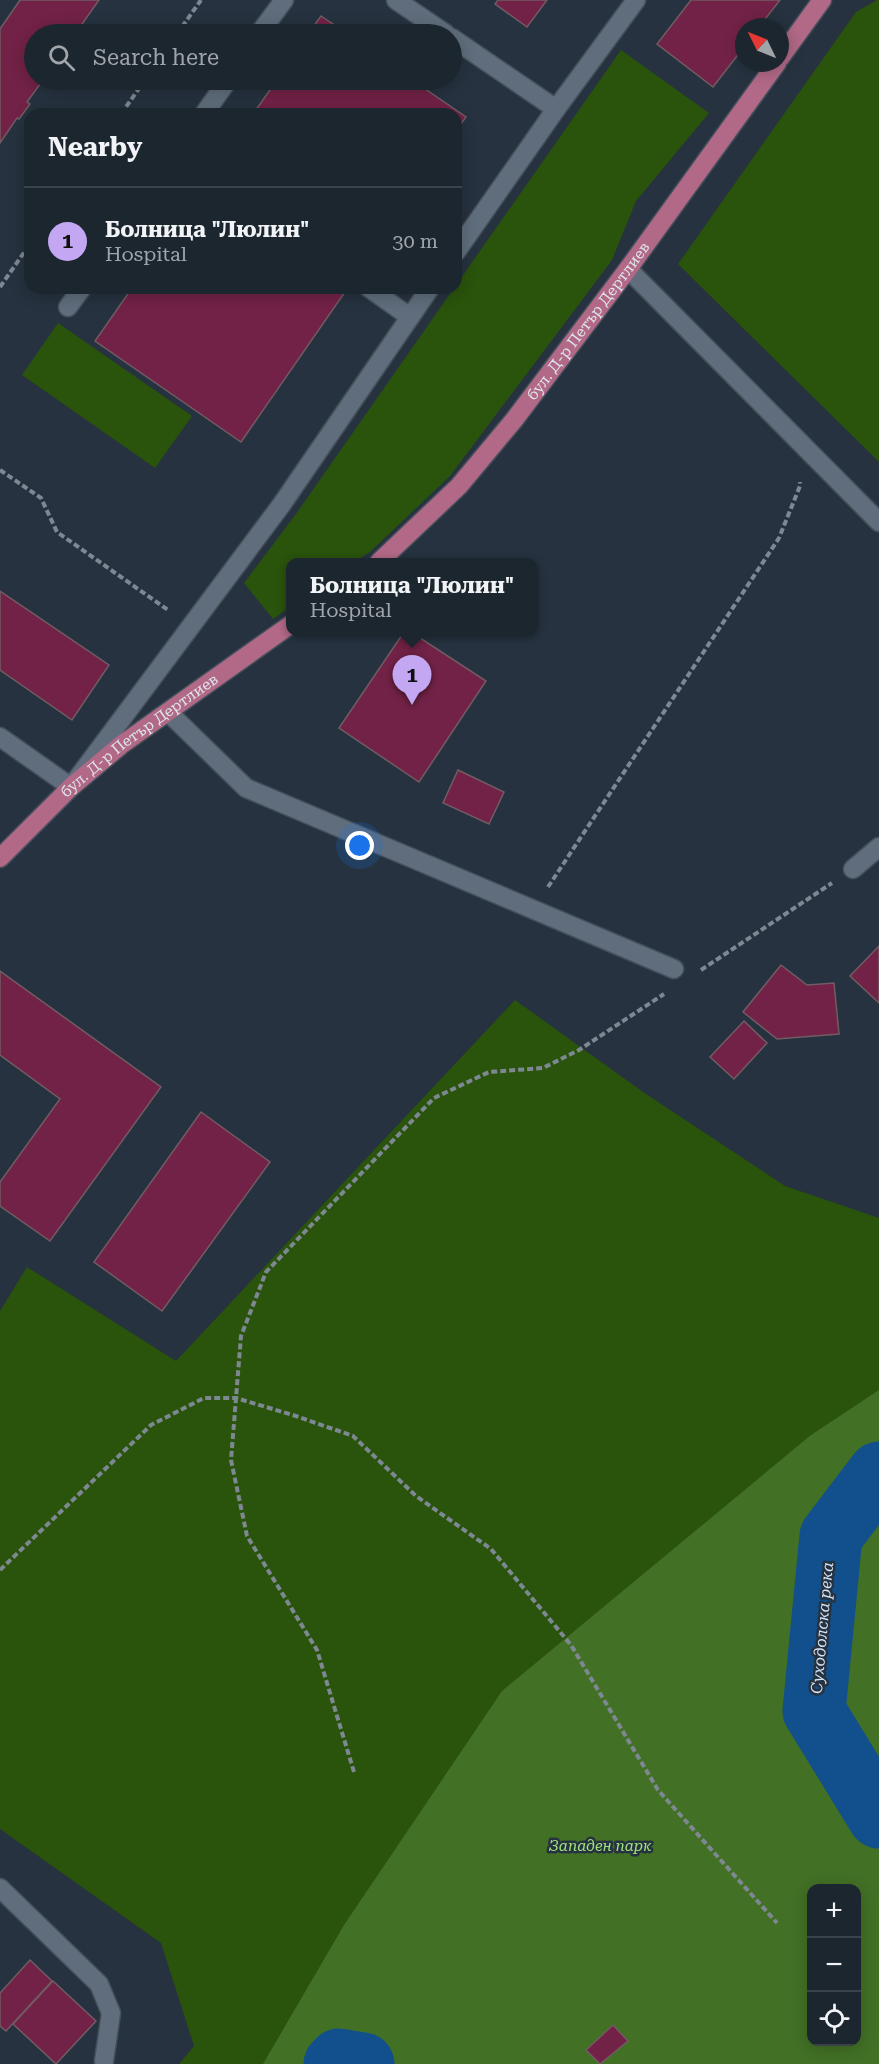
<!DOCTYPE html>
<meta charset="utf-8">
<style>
body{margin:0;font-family:"Roboto Serif",serif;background:#252e37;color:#f1f3f6}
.controls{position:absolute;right:18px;bottom:18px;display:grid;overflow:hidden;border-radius:12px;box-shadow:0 3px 15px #0003}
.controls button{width:54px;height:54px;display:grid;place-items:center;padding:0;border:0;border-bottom:2px solid #3a434b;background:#1c262f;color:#f1f3f6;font:30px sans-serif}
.compass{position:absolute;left:735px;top:18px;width:54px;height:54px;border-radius:50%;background:#1c262f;box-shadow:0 3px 15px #0003;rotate:313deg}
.you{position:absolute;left:360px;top:846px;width:21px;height:21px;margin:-15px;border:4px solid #fff;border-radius:50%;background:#1a73e8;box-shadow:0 0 0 9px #1a73e833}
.badge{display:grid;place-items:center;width:39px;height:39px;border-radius:50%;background:#c3a7f2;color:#111;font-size:20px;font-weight:700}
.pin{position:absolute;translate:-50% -50px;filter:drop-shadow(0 2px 3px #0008)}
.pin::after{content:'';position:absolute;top:32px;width:21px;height:18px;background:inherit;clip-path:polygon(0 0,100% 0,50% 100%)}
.popup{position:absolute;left:286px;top:558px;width:252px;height:78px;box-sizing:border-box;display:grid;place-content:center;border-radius:12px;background:#1c262f;filter:drop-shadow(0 2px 4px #0005);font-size:20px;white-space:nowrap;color:#a0a5aa}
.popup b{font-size:22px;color:#f1f3f6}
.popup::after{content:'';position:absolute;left:50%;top:100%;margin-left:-12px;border:12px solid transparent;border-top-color:#1c262f}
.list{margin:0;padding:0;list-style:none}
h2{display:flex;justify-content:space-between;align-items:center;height:78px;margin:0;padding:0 24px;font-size:26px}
h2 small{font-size:20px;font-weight:400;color:#a0a5aa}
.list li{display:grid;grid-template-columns:39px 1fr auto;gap:18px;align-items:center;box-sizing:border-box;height:108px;padding:0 24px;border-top:2px solid #3a434b}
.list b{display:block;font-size:22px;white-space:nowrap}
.list p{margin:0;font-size:20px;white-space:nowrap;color:#a0a5aa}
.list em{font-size:20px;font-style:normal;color:#a0a5aa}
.icon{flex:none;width:33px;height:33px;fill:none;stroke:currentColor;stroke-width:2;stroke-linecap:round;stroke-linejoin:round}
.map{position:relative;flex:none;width:879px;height:2064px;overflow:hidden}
.search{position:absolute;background:#1c262f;box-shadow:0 3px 15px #0003;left:24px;top:24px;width:438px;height:66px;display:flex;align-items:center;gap:15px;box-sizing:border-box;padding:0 21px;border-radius:33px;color:#a0a5aa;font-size:22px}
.panel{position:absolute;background:#1c262f;box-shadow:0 3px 15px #0003;left:24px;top:108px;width:438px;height:186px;border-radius:18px}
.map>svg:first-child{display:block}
.green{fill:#2a530c;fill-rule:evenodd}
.forest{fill:#427025;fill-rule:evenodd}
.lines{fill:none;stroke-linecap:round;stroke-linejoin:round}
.river{stroke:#124f8d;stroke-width:63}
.building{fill:#722246;stroke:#715c63;stroke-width:1.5}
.minor-casing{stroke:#444f5a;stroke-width:21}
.major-casing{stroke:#444f5a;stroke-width:21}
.path{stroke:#7e8893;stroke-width:4;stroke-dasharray:6 3;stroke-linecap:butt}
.minor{stroke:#5f6d7c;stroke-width:18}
.major{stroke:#b26987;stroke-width:18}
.labels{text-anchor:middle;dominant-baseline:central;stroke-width:5;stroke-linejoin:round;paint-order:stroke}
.street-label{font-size:15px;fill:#dde5ed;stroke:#26323f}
.park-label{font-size:15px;font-style:italic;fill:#a0e27d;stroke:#26323f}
.water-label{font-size:16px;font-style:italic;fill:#d3e2f4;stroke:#26323f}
</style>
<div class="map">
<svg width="879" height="2064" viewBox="0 0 879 2064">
<rect width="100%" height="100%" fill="#26323f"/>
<g class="green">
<path d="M877,0H879V462L678,264L856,12Z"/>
<path d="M621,50L709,113L636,201L612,260L450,476L370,552L354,562H290V607L273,619L244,583L298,511L454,288H456V285Z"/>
<path d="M58,323L192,416L155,468L22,375Z"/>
<path d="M515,1000L643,1092L785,1186L879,1218V2064H179L194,2046L161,1943L0,1829V1311L27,1267L176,1361ZM812,1888H856V2042H812Z"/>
</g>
<path class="forest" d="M879,1390V2064H263L344,1925L502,1691L811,1435ZM812,1888H856V2042H812Z"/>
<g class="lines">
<g class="river">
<path d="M879,1473L831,1536L814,1711L879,1817"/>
<path d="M335,2064L339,2060L363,2064"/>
</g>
</g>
<g class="building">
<path d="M20,0H99L75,34H34V80H43L27,102L30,104L19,119L17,118L0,143V29Z"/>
<path d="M498,0H547L527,27L495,4Z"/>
<path d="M691,0H780L759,27H744V47L713,87L657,44Z"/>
<path d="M321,16L348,34H308Z"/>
<path d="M277,80H412L466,117L456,131V114H253Z"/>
<path d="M132,288H339L345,292L241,442L95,341Z"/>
<path d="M0,591L109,665L72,720L0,670Z"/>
<path d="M404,632H411L486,681L419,782L339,728Z"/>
<path d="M458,770L504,792L489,824L443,803Z"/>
<path d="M879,946V1003L850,976Z"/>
<path d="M781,965L807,985L834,983L839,1034L777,1039L743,1012Z"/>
<path d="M0,971L161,1087L50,1241L0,1206V1182L60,1099L0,1055Z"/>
<path d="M744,1021L767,1043L734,1079L710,1057Z"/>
<path d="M201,1112L270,1162L162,1311L94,1262Z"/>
<path d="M30,1960L52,1981L6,2031L0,2026V1993Z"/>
<path d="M53,1981L96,2021L56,2064L13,2024Z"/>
<path d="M613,2025L628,2041L600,2064L586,2050Z"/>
</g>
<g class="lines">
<g class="minor-casing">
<g id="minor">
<path d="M396,0L446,34"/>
<path d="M259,34L284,0"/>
<path d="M452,38L556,109"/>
<path d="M204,114L228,80"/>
<path d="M456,252L556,109L636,0"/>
<path d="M628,269L879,522"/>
<path d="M369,288L410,317"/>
<path d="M68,307L82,288"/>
<path d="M168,712L246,788L674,969"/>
<path d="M0,737L71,787L282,504L430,288"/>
<path d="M853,869L879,847"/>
<path d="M0,1888L99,1984L111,2013L104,2061"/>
</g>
</g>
<g class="major-casing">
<g id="major">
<path d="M780,58L822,0"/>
<path id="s1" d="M379,562L459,486L514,420L628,269L777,63"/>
<path id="s2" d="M0,858L71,787L121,745L290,625"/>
</g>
</g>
<g class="path">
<path d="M177,34L201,0"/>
<path d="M121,114L145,80"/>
<path d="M0,287L30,244"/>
<path d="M0,470L41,498L57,532L168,610"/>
<path d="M548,887L779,538L800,486V482"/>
<path d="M701,970L832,883"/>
<path d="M0,1570L151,1425L204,1398H236L296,1416L353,1436L416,1496L491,1549L571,1645L658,1790L777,1923"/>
<path d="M354,1772L317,1650L247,1536L231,1460L241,1336L266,1272L434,1098L489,1072L543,1068L579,1050L664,994"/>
</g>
<use href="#minor" class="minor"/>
<use href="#major" class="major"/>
</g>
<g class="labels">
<g class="street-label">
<text stroke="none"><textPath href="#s1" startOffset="320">бул. Д-р Петър Дертлиев</textPath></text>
<text stroke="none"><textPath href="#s2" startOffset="186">бул. Д-р Петър Дертлиев</textPath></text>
</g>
<g class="park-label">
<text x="600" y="1846">Западен парк</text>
</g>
<g class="water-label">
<text transform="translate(822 1628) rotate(-85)">Суходолска река</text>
</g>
</g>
</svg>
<div class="controls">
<button>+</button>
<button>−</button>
<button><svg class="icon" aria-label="locate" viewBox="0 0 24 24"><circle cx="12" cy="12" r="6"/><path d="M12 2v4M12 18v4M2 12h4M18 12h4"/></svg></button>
</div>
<svg class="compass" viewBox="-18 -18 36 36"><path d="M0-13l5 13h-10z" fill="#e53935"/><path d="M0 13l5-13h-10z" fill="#a0a5aa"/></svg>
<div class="you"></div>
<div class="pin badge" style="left:412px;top:705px">1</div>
<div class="popup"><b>Болница &quot;Люлин&quot;</b>Hospital</div>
<div class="search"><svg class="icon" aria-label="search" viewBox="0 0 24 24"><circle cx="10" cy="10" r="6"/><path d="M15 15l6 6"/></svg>Search here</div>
<section class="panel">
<h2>Nearby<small></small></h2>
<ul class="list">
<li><span class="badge">1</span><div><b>Болница &quot;Люлин&quot;</b><p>Hospital</p></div><em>30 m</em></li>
</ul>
</section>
</div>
